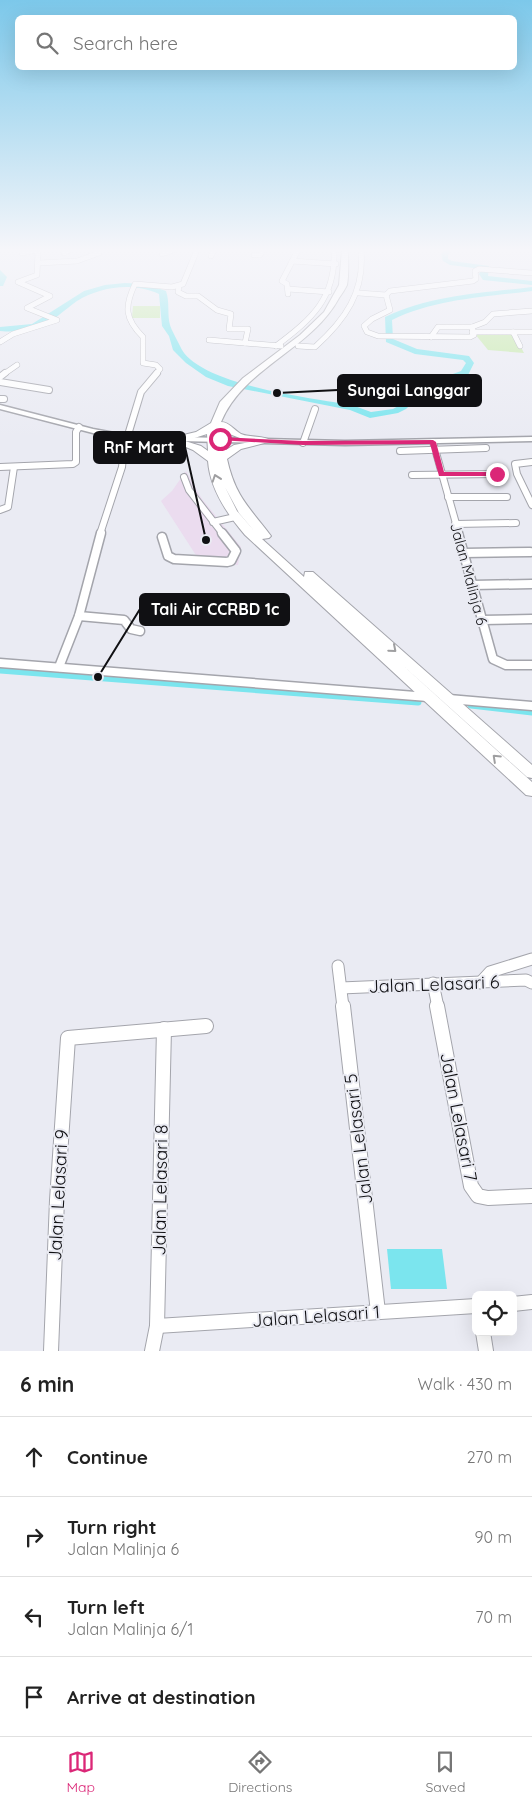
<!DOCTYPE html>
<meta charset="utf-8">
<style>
body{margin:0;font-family:Quicksand,sans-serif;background:#f6f6f6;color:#222}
.controls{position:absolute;right:15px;bottom:15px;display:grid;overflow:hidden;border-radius:8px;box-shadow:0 5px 20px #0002}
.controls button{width:45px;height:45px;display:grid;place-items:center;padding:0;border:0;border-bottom:1px solid #e0e0e0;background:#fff;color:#222;font:25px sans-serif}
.stop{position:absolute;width:15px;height:15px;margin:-11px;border:4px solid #db2777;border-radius:50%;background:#fff}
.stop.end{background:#db2777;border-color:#fff;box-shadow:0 1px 5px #0008}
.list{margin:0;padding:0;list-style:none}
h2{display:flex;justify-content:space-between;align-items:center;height:65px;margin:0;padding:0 20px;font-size:21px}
h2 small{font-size:16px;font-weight:400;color:#767676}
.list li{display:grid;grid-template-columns:32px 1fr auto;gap:15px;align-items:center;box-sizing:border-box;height:80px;padding:0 20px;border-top:1px solid #e0e0e0}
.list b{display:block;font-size:19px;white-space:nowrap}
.list p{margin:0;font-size:16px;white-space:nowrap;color:#767676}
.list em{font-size:16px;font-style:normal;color:#767676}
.icon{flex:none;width:28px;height:28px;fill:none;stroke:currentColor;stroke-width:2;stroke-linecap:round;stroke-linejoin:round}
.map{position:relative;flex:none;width:532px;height:1351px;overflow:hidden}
.search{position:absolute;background:#fff;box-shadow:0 5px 20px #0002;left:15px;right:15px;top:15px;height:55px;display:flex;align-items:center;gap:12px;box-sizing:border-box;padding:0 18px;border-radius:8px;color:#767676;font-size:19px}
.sheet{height:385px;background:#fff}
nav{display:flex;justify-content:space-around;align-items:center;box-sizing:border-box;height:70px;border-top:1px solid #e0e0e0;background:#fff;font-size:14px;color:#767676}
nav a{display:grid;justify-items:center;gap:2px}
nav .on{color:#db2777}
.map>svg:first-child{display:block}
.commercial{fill:#ebdcef}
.green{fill:#c5e9a8}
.water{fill:#7be5ee}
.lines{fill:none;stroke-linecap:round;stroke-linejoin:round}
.canal{stroke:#7be5ee;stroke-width:7}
.river{fill:#7be5ee;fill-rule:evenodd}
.minor-far4-casing{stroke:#a4a5ac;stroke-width:6}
.minor-far3-casing{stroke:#a4a5ac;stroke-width:8}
.minor-far2-casing{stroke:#a4a5ac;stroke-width:11}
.minor-far1-casing{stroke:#a4a5ac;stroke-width:13}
.minor-casing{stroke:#a4a5ac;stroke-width:16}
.secondary-casing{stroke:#a4a5ac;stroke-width:3}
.trunk-casing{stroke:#a4a5ac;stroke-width:2}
.minor-far4{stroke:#fff;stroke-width:5}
.minor-far3{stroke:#fff;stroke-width:6}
.minor-far2{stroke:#fff;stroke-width:8}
.minor-far1{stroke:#fff;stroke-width:11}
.minor{stroke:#fff;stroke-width:14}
.secondary{fill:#fff;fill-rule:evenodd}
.trunk{fill:#fff;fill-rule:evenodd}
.oneway{stroke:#9f9fa1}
.route{fill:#db2777}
.labels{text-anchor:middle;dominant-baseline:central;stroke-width:4;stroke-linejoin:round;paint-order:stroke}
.street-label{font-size:15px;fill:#101013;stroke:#eaebf3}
.near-street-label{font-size:18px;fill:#101013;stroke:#eaebf3}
.leader{fill:none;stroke:#101013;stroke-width:2}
.callout-dot{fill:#101013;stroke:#eaebf3;stroke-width:2}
.callout{fill:#101013;stroke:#101013;stroke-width:2}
.callout-label{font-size:16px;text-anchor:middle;font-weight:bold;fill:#fff}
</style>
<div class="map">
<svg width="532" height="1351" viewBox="0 0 532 1351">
<rect width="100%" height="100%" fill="#eaebf3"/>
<path class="commercial" d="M186,471L202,499L241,547L238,565L201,563L161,501L172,491Z"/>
<g class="green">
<path d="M133,306H160V318H132Z"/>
<path d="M475,334H514L524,353L488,350Z"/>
</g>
<path class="water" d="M387,1249H442L447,1289H391Z"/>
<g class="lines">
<g class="canal">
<path d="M0,670L418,702"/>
<path d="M471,705L532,712"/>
</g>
<g class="river">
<path d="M445,250H452L448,255V259L452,261L489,266L488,276L532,281V285L483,280L479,274L482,269L450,265L443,261L441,254Z"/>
<path d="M0,270L7,277L3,286H0Z"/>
<path d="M125,283L146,284L166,291C170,302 167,315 170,325C171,329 177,340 180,346C196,385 313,398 352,405L371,412L393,409L400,405L420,386L461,371L466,363L463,360L415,354L386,342L385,317C430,295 483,293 532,287V291C486,297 435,299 392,320L393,339L417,349L469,356L474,363L468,375L426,390L406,409L398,413L370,418L350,410L228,386L206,377L186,363L173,350L169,336L162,326L159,294C134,282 101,286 77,301C64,310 53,322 39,327C26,332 13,332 0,331V327L32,324L84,291L105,285Z"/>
</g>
<g class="minor-far4-casing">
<g id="minor-far4">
<path d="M22,253L37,250"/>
<path d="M64,253L69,250"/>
<path d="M162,254L173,250"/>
<path d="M254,255H260L263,250"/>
<path d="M211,256L214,250"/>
<path d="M292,261L336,264"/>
<path d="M39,263L77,261L99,253"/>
<path d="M179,286L178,292L186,296H198L217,310L231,314L229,329H248L245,343"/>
<path d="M288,289L329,292"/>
<path d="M359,293L386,295L390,310L372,319L364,326L367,332L378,336L470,337L474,335L472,327L485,322L493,314L532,311"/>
<path d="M288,294L287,284L282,281L298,250"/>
<path d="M386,295L390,291L473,281L476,279L475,271L479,269L532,273"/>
<path d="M472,332H532"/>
<path d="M513,332L520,346"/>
<path d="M431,337L438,327H472"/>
<path d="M209,340L281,346"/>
<path d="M0,342L13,334L57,320L27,308L50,296L18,282L37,275L38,250"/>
<path d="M276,346C312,319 336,298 334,250"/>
<path d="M298,346L315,347C345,320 365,292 361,250"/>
<path d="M4,374L17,365"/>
<path d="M156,374L160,369L156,365L143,363V337C125,319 124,307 135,284L172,287L183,284L197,250"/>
</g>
</g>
<g class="minor-far3-casing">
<g id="minor-far3">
<path d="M0,377L5,373"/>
<path d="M0,382L49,390"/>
<path d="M0,399H4"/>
<path d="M433,442L459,534"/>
<path d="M303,443L315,409"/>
<path d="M400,451L486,448"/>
<path d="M532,462L515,464L517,474L532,505"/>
<path d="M0,467L73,464L76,462V432L79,427"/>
<path d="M412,475L497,474"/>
<path d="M184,477L189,490L223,534"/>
<path d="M448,497H507"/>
<path d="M0,510L8,507L14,467"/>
<path d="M213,522L235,517"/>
<path d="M455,524L516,523"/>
<path d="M100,534L122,467L124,448L141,392L157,373"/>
</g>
</g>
<g class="minor-far2-casing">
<g id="minor-far2">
<path d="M458,533L493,659L506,665H532"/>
<path d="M162,537L168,556L174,559L227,562L231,561L236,551L222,533"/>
<path d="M464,553L530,552"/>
<path d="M473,585L532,584"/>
<path d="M79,616L124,620L131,629L140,631"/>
<path d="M482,620L532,619"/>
<path d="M0,663L428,697"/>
<path d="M59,667L79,616L101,533"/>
<path d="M449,699L532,706"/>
</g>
</g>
<g class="minor-far1-casing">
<g id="minor-far1">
<path d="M338,966L343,1007"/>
<path d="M433,983L438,1007"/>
<path d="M480,983L490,972L532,959"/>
<path d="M341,988L526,980L532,983"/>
</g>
</g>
<g class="minor-casing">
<g id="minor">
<path d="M343,1006L378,1312"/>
<path d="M437,1006L471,1186L478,1196L488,1198L532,1196"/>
<path d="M513,1304L532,1302"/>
<path d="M157,1326L476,1306"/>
<path d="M483,1332L486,1351"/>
<path d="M51,1351L57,1200L68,1038L206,1026"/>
<path d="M152,1351L157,1326L164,1029"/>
</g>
</g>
<g class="secondary-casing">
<path id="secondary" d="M0,405L93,429L141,438L179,437L345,441L532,437V441L345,445L179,441L149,443L93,433L0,409Z"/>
</g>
<g class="trunk-casing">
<path id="trunk" d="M342,250H348C348,261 349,274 347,285C345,289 342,294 339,298C311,350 244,367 221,422C229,422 234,430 241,434C251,438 264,435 272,441L241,449L227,459C235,496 249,507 271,536L269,538L262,539L304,577L305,572H313L532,765V778L527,777L398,661L532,782V796L526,795L245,535C227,514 210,489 208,461L193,450L174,442L175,437L196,432L211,423L220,402L243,378L300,335L324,312L339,285ZM227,433L250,442L234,445L226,450ZM207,434L208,451L201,446L185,441ZM225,487L239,513L256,533L237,511Z"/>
</g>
<use href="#minor-far4" class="minor-far4"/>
<use href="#minor-far3" class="minor-far3"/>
<use href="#minor-far2" class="minor-far2"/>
<use href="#minor-far1" class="minor-far1"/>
<use href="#minor" class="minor"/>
<use href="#secondary" class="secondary"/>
<use href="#trunk" class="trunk"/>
</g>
<defs><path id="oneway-chevron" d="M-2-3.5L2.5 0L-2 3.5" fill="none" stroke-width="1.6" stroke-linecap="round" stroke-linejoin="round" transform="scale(1.25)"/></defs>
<g class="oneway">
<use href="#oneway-chevron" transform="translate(216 478) rotate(-109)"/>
<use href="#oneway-chevron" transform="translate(393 649) rotate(41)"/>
<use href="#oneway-chevron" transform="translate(496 758) rotate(-137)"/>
</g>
<linearGradient id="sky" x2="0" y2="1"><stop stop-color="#7cc8ea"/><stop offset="0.57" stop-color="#f6f6fa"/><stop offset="1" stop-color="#f6f6fa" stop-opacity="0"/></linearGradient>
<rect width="532" height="439" fill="url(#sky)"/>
<path class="route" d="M220,437L303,441L433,440L436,442L444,472H497L500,474L497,476H439L430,444L303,445L218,440Z"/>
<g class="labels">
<g class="street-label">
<text transform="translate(469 574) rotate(75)">Jalan Malinja 6</text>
</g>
<g class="near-street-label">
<text transform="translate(434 984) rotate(-2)">Jalan Lelasari 6</text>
<text transform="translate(459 1117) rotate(79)">Jalan Lelasari 7</text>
<text transform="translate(358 1139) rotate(-97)">Jalan Lelasari 5</text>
<text transform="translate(160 1190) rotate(-89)">Jalan Lelasari 8</text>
<text transform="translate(58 1195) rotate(-87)">Jalan Lelasari 9</text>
<text transform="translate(316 1316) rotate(-4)">Jalan Lelasari 1</text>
</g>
</g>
<path class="leader" d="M277 393L338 390M206 540L185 447M98 677L140 609"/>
<g class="callout-dot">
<circle cx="277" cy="393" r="5"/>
<circle cx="206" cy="540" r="5"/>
<circle cx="98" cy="677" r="5"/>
</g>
<g class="callout">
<rect x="338" y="375" width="143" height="31" rx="5"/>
<rect x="94" y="432" width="91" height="31" rx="5"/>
<rect x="140" y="594" width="149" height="31" rx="5"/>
</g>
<g class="callout-label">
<text x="409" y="396">Sungai Langgar</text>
<text x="139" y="453">RnF Mart</text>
<text x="215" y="615">Tali Air CCRBD 1c</text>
</g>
</svg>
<div class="controls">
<button><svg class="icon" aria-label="locate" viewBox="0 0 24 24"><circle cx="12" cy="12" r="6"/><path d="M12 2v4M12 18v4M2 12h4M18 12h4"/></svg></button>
</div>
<div class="stop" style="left:220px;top:439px"></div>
<div class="stop end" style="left:497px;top:474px"></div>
<div class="search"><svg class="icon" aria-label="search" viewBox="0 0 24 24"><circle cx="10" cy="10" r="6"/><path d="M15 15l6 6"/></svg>Search here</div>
</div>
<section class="sheet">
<h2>6 min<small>Walk · 430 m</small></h2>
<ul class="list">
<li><svg class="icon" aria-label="ahead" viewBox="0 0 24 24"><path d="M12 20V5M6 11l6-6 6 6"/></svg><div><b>Continue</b></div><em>270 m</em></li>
<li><svg class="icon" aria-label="right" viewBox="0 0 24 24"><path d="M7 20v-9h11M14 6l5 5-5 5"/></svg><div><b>Turn right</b><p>Jalan Malinja 6</p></div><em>90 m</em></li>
<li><svg class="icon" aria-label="left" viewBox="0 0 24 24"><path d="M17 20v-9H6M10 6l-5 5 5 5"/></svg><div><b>Turn left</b><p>Jalan Malinja 6/1</p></div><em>70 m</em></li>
<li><svg class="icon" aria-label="arrive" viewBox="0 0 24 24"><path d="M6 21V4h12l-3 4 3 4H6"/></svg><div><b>Arrive at destination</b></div></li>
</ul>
</section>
<nav>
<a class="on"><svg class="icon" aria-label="map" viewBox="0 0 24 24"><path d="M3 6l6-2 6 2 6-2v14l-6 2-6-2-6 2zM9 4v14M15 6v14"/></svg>Map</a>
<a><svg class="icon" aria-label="directions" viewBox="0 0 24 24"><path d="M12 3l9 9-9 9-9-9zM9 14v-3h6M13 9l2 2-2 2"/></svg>Directions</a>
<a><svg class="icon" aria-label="saved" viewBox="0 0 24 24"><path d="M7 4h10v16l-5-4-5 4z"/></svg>Saved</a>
</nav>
